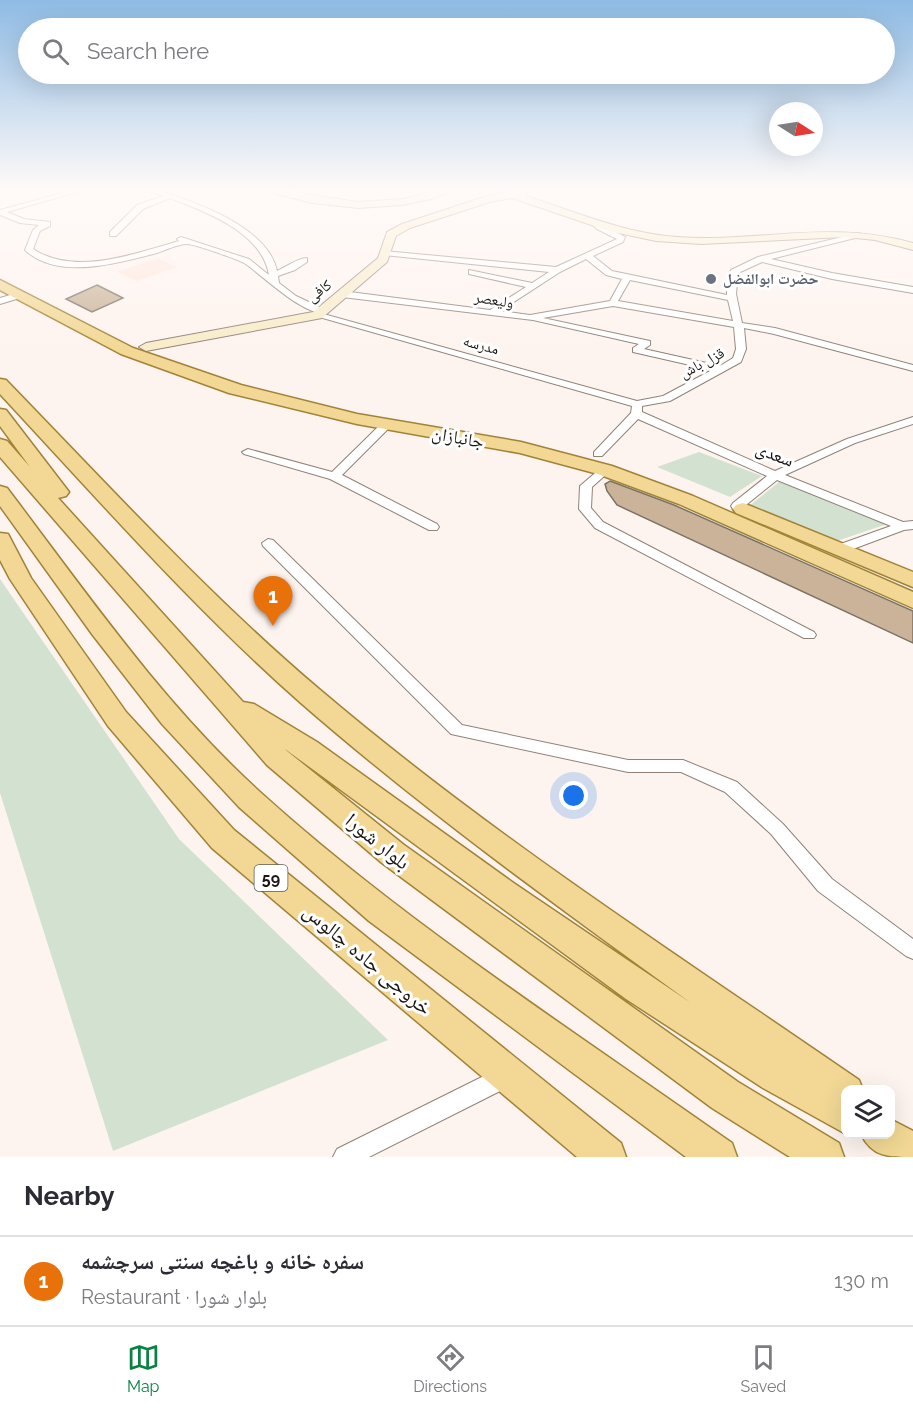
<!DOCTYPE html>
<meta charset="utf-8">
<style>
body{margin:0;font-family:Raleway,"Noto Naskh Arabic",sans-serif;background:#f2f2f3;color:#2b2b33}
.controls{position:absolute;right:18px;bottom:18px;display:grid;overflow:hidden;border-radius:12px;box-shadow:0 6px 24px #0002}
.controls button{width:54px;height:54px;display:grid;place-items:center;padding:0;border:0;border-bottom:2px solid #e1e1e2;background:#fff;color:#2b2b33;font:30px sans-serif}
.compass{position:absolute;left:769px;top:102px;width:54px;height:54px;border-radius:50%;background:#fff;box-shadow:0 6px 24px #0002;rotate:102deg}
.you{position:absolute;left:574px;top:796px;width:21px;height:21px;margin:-15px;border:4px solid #fff;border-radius:50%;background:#1a73e8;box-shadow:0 0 0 9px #1a73e833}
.badge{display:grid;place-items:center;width:39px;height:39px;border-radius:50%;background:#0b8043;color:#fff;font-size:20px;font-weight:700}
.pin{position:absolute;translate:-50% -50px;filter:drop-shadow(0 2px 3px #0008)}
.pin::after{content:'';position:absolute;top:32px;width:21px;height:18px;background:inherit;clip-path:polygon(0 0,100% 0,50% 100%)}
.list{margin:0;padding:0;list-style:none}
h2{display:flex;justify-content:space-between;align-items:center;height:78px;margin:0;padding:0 24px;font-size:26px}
h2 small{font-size:20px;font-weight:400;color:#7c7c81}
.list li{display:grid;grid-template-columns:39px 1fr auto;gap:18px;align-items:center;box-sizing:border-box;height:90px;padding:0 24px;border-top:2px solid #e1e1e2}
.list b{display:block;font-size:22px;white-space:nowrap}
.list p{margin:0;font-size:20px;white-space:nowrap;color:#7c7c81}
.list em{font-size:20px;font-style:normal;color:#7c7c81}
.icon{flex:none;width:33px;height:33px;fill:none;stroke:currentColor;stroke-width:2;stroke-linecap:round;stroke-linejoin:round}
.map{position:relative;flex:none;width:913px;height:1157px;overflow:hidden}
.search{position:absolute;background:#fff;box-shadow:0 6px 24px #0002;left:18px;right:18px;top:18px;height:66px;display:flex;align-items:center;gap:15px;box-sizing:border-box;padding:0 21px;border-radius:33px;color:#7c7c81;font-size:22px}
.sheet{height:168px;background:#fff}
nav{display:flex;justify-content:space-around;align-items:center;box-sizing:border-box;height:84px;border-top:2px solid #e1e1e2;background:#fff;font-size:16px;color:#7c7c81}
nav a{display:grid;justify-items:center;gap:3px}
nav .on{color:#0b8043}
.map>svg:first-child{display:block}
.education{fill:#fee7dc}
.green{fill:#d3e2d0}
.building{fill:#cab398;stroke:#7c7367;stroke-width:1.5}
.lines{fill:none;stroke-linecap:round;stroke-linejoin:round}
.street-casing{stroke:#8f8279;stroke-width:2}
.secondary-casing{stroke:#8f8279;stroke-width:2}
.primary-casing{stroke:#a18338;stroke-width:3}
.street{fill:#fff;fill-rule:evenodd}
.secondary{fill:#f8ecc9;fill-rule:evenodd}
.primary{fill:#f2d894;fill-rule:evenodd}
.worship-dot{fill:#6b7280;stroke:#fff;stroke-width:2}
.labels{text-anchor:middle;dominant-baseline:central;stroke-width:6;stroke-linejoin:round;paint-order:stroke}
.far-worship-label{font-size:15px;font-weight:bold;fill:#5b616d;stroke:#fff;text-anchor:start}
.far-street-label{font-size:15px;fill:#1b1613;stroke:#fff}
.shield{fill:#fff;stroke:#5f5c5a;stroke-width:1.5}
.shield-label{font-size:16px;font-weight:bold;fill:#1b1613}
.street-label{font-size:18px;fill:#1b1613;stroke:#fff}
.near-street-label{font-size:21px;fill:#1b1613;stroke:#fff}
</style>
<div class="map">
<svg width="913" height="1157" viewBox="0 0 913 1157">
<rect width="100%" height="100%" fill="#fef4ef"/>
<path class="education" d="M158,258L177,267L137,281L117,272Z"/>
<g class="green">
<path d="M699,452L762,476L730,497L657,467Z"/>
<path d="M780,481L887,524L834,542L748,507Z"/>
<path d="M0,579L179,839L388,1040L113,1151L0,793Z"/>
</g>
<g class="building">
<path d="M97,285L123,298L92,312L66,299Z"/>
<path d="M610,481L674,505L913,611V643L617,505L607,491L605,484Z"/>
</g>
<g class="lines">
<g class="street-casing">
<g id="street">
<path d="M77,189H87L7,212L24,219L50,222V226L40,231L33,249C73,275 127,256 169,244L179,241L177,239L181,237L249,259L269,275C262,232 206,212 170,198L143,209L116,236H110V232L137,205L163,196L145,189H155C192,201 268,226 277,271C286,267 298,258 307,258V262L295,270L278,276L279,283L296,296L328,311C310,323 259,272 244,263C237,259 194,244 187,244C178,244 166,250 157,253C118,263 58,281 25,250L33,230L39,225L20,223L0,215V210Z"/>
<path d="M346,189H359L360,190L356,192Z"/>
<path d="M593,219L625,237L623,242L593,256L612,271L727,295V283L731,270L758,257L859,233V237L771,259L832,273L913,287V293L832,279L762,262L738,273L736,294L742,323L775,328L913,365V371L774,334L744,328L746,349L741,362L670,401L642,406V412L775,471L847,439L913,417V424L855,443L785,475L903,522L913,521V529L904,530L845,552H835L833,549L835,546L891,526L777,480L741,509H733L731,506L733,503L767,476L638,419L602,456H594V452L631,413L632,406L312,315L320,313L637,401L663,396L712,370L633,352V348L639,344L533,320L342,297L338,294L342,291L490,310L526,287L469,274V270L532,283L549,272L384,255L380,253L384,251L556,267L617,239L597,229L589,221ZM586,259L606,275L622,279L610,301L530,315L500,311L560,272ZM630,280L728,300L733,321L618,301ZM613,306L734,327L736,349L733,358L720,366L644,349L650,345V341L543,318Z"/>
<path d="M20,292L24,295L23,297L0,304V298Z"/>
<path d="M387,421L392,424L391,426L342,475L437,524L439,527L437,530H429L330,479L244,454L242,452L248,449L332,472L383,422Z"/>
<path d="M605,466L611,470L592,487L591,508L603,522L814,632L816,635L814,638H804L595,528L579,509L580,486L601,468Z"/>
<path d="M268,539L273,540L462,725L628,760H683L737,782L783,824L832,879L913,939V959L906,956L818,891L771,834L725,792L681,772H628L451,734L263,546L262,543Z"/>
<path d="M506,1065L514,1068L517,1076L514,1084L369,1157H333L337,1149Z"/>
</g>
</g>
<g class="secondary-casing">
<g id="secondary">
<path d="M257,189H274L358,202L403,199L444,189H458L431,199L403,205L358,208L312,203Z"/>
<path d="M520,189H533L523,195C573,211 623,233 677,237C761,243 827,219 913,243V250L875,240L845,237L701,244L656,241L609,231L512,198L490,202L410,228L396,236L387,262L322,318L146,351L139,347L146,343L313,312L378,258L387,232L402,224L484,197Z"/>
</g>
</g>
<g class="primary-casing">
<g id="primary">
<path d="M0,280L133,348L241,385L357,414L521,442L612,466L693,496L913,592V608L679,504L598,474L520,453L357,424L229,393L121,354L0,290Z"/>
<path d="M0,379L6,380C108,485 207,594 319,689C488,833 676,954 859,1080L863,1090H846V1134L763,1088L626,999L285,749L287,751L404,845L738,1082L839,1143L844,1157H790L712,1108L382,863L267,765L0,457V439L7,441L30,467L0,426V409L6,410L69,492L66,496L58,498L243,702L254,704L317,742L515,884L691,1003C558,907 425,811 301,703C193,608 98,499 0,394Z"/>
<path d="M0,486L7,488C86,592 162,703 260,792C405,923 572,1030 732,1143L737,1157H686L369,921L239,807L162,724L92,634L0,506Z"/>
<path d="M743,503L913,572V587L736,513L733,509L736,505Z"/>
<path d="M0,533L8,534L31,578L126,712L234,830L621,1143L626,1157H577L212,848L108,726L10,579L0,560Z"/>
<path d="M890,1119L913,1131V1157C889,1157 872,1157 861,1134H890Z"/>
</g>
</g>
<use href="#street" class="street"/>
<use href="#secondary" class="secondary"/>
<use href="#primary" class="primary"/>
</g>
<linearGradient id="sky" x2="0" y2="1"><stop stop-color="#8fbbe4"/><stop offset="0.54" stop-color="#fffaf8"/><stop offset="1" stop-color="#fffaf8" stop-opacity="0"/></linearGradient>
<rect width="913" height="351" fill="url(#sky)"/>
<circle class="worship-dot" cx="711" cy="279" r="6"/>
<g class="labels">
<g class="far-worship-label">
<text x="723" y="279">حضرت ابوالفضل</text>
</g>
<g class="far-street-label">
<text transform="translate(319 291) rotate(-37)">کافی</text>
<text transform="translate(494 300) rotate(9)">ولیعصر</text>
<text transform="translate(481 345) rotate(15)">مدرسه</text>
<text transform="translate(702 363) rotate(-28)">قزل باش</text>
</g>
<rect class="shield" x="254.5" y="865" width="33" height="26" rx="4.5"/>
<g class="shield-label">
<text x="271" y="878">59</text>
</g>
<g class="street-label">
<text transform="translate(458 437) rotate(10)">جانبازان</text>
<text transform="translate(775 454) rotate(21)">سعدی</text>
</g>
<g class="near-street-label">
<text transform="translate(378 841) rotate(39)">بلوار شورا</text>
<text transform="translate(368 959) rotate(40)">خروجی جاده چالوس</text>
</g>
</g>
</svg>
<div class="controls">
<button><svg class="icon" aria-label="layers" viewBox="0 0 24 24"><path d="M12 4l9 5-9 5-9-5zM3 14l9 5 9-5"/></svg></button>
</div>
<svg class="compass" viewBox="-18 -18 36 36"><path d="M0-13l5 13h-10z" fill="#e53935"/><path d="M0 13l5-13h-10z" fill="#7c7c81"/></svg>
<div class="you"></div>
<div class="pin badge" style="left:273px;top:626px;background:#e8710a">1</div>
<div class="search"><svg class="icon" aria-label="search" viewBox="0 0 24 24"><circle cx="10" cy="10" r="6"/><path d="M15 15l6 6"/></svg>Search here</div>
</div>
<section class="sheet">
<h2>Nearby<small></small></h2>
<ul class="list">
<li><span class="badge" style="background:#e8710a">1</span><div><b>سفره خانه و باغچه سنتی سرچشمه</b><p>Restaurant · بلوار شورا</p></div><em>130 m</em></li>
</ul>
</section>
<nav>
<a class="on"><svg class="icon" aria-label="map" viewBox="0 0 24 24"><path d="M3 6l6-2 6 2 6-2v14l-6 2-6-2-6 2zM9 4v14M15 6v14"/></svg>Map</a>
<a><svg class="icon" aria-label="directions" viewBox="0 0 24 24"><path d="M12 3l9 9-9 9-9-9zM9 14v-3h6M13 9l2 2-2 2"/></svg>Directions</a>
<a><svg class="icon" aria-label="saved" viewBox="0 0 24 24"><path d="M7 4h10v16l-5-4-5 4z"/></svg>Saved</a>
</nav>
